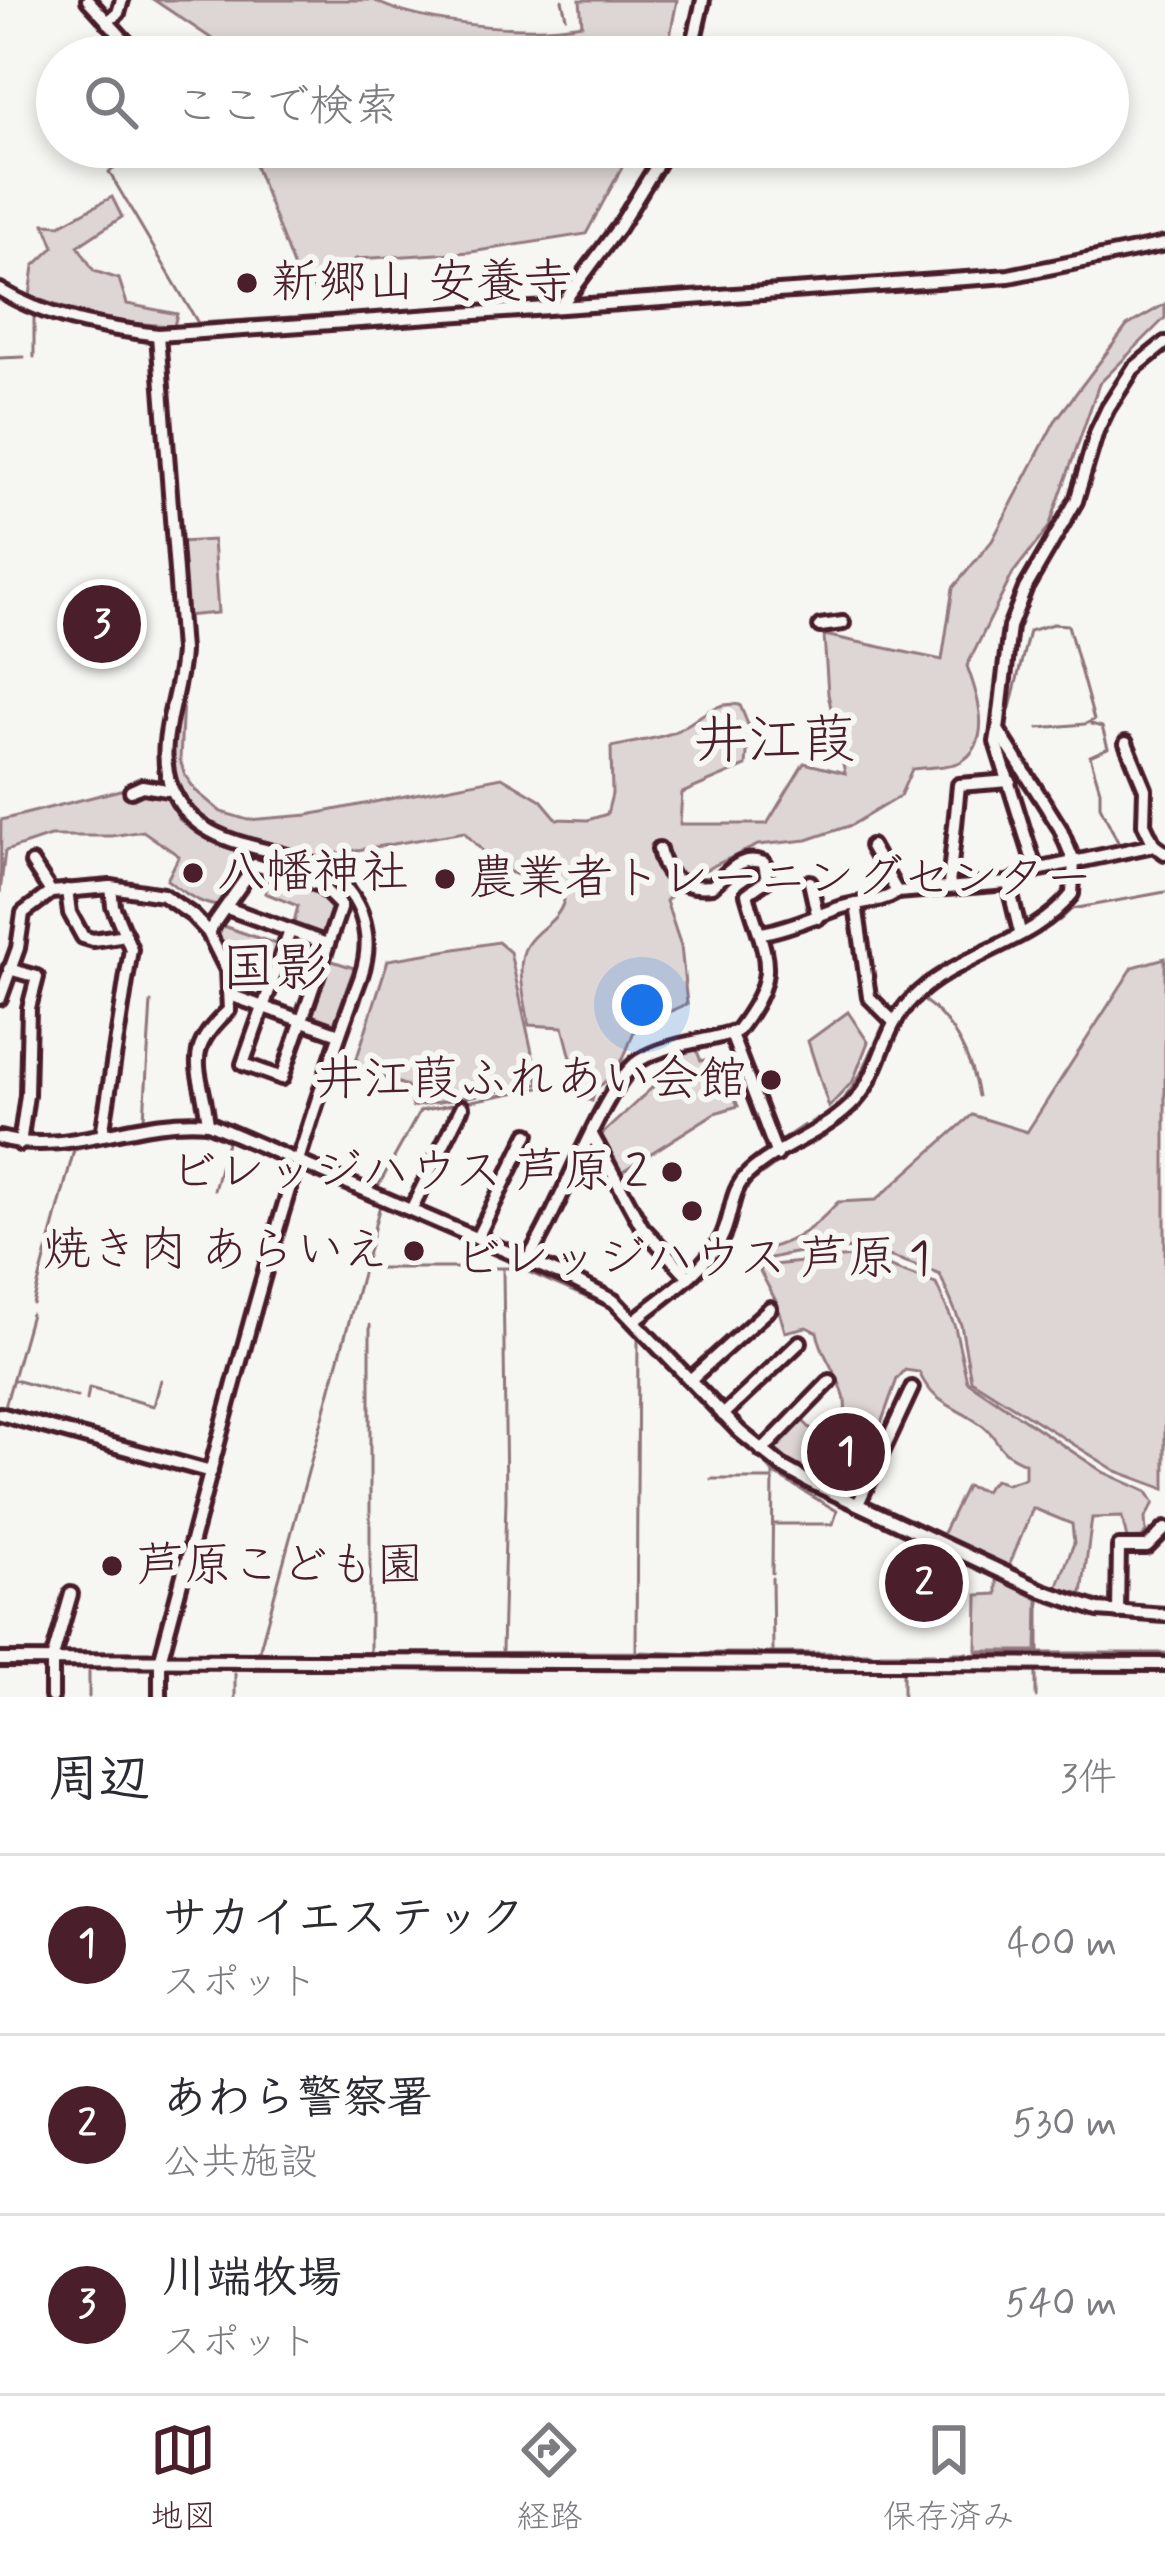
<!DOCTYPE html>
<html lang="ja">
<meta charset="utf-8">
<style>
body{margin:0;font-family:Mynerve,"Klee One",sans-serif;background:#f2f2f3;color:#2b2b33}
.you{position:absolute;left:642px;top:1005px;width:42px;height:42px;margin:-30px;border:9px solid #fff;border-radius:50%;background:#1a73e8;box-shadow:0 0 0 18px #1a73e833}
.badge{display:grid;place-items:center;width:78px;height:78px;border-radius:50%;background:#4a1f2b;color:#fff;font-size:39px;font-weight:700}
.pin{position:absolute;translate:-50% -50%;border:6px solid #fff;box-shadow:0 3px 12px #0006}
.list{margin:0;padding:0;list-style:none}
h2{display:flex;justify-content:space-between;align-items:center;height:156px;margin:0;padding:0 48px;font-size:51px}
h2 small{font-size:39px;font-weight:400;color:#7c7c81}
.list li{display:grid;grid-template-columns:78px 1fr auto;gap:36px;align-items:center;box-sizing:border-box;height:180px;padding:0 48px;border-top:3px solid #e1e1e2}
.list b{display:block;font-size:45px;white-space:nowrap}
.list p{margin:0;font-size:39px;white-space:nowrap;color:#7c7c81}
.list em{font-size:39px;font-style:normal;color:#7c7c81}
.icon{flex:none;width:66px;height:66px;fill:none;stroke:currentColor;stroke-width:2;stroke-linecap:round;stroke-linejoin:round}
.map{position:relative;flex:none;width:1165px;height:1697px;overflow:hidden}
.search{position:absolute;background:#fff;box-shadow:0 6px 18px #0003;left:36px;right:36px;top:36px;height:132px;display:flex;align-items:center;gap:30px;box-sizing:border-box;padding:0 42px;border-radius:66px;color:#7c7c81;font-size:45px}
.sheet{height:696px;background:#fff}
nav{display:flex;justify-content:space-around;align-items:center;box-sizing:border-box;height:168px;border-top:3px solid #e1e1e2;background:#fff;font-size:33px;color:#7c7c81}
nav a{display:grid;justify-items:center;gap:6px}
nav .on{color:#4a1f2b}
.map>svg:first-child{display:block}
.green{fill:#ddd6d5;stroke:#947a80;stroke-width:3}
.lines{fill:none;stroke-linecap:round;stroke-linejoin:round}
.stream{stroke:#8e747a;stroke-width:3}
.minor-casing{stroke:#4a1f2b;stroke-width:20}
.minor{stroke:#f6f6f2;stroke-width:10}
.poi-dot{fill:#4a1f2b;stroke:#f6f6f2;stroke-width:4.5}
.labels{text-anchor:middle;dominant-baseline:central;stroke-width:12;stroke-linejoin:round;paint-order:stroke}
.poi-label{font-size:48px;fill:#4a1f2b;stroke:#f6f6f2;text-anchor:start}
.quarter-label{font-size:54px;fill:#4a1f2b;stroke:#f6f6f2}
</style>
<div class="map">
<svg width="1165" height="1697" viewBox="0 0 1165 1697">
<rect width="100%" height="100%" fill="#f6f6f2"/>
<filter id="ink" filterUnits="userSpaceOnUse"><feTurbulence type="fractalNoise" baseFrequency=".00833" numOctaves="2"/><feDisplacementMap in="SourceGraphic" scale="24" xChannelSelector="R" yChannelSelector="G"/><feConvolveMatrix kernelMatrix="1 2 1 2 8 2 1 2 1" color-interpolation-filters="sRGB"/></filter>
<g filter="url(#ink)">
<g class="green">
<path d="M154,0H373C422,25 528,34 582,24L580,0H677L666,57H239Z"/>
<path d="M248,147H633L586,234L471,252L356,259L304,295Z"/>
<path d="M112,197L122,217L78,246L94,271L119,279L127,304L177,314L174,326C121,324 79,315 30,296L34,266L54,247L45,224L60,225Z"/>
<path d="M1165,304V318L1099,384L1049,527L1013,573L967,666C977,693 995,743 960,762C948,768 926,767 912,769L900,796L852,825L807,840L758,845L690,877L666,901L681,946L687,1004L636,1026C626,1051 621,1075 596,1088L592,1101L581,1097L563,1027L529,1025C526,1002 514,965 527,945C539,926 558,923 564,900L552,888L499,868L464,832L316,857L220,832L197,817L186,804L171,768L174,713L183,699L180,760L185,775L196,791L221,812L248,820L308,815L502,777L541,800L557,819L588,820L607,814L612,794L611,747C630,743 650,740 669,734C696,725 709,700 740,705L749,727L746,766L682,793L680,824H767L804,763L845,773L828,694L824,635L942,660L953,588L992,541L1055,421L1127,326Z"/>
<path d="M213,540L218,613L184,616L180,542Z"/>
<path d="M140,785L167,794L179,819L198,834L251,855L246,872L223,906C203,907 183,892 167,880L179,856L143,831L112,836H50L5,851L0,893L1,820Z"/>
<path d="M271,874L318,888L337,905L326,941L292,930L298,906L265,893Z"/>
<path d="M223,926L279,945L268,976L230,965L222,949L227,942L217,940Z"/>
<path d="M498,942L510,952L539,1084L412,1107L407,1086L354,1067L388,960Z"/>
<path d="M1165,958V1489L1116,1471L971,1380L961,1325L940,1275C870,1246 842,1241 767,1259L760,1257L765,1249C798,1241 816,1226 838,1202L876,1200L972,1115L1027,1132L1133,967Z"/>
<path d="M326,959L354,968L334,1024L306,1015Z"/>
<path d="M848,1012L868,1042L853,1081L829,1107L808,1041Z"/>
<path d="M694,1044L701,1061L712,1058L717,1071L723,1069L725,1074L738,1069L742,1079L729,1085L738,1106L715,1113L618,1174L599,1137L656,1084L682,1072L674,1052Z"/>
<path d="M861,1256L936,1284L955,1327L967,1381L1103,1472L1147,1492L1154,1503L1145,1518L1146,1532L1142,1538L1127,1539L1122,1517L1092,1518L1082,1594L1057,1588L1074,1543L1072,1524L1033,1508L1009,1566L942,1535L966,1486L984,1491L994,1480L1007,1484L1025,1478V1463C992,1449 1003,1442 983,1426C955,1405 934,1406 919,1372L905,1370L897,1379L878,1432L845,1412C849,1385 822,1361 817,1332L806,1327L785,1332L777,1303L760,1271L763,1266Z"/>
<path d="M801,1419L823,1441L807,1475L768,1450Z"/>
<path d="M997,1579L1038,1599L1037,1651H977L978,1595L997,1594Z"/>
</g>
<g class="lines">
<g class="stream">
<path d="M562,0L566,17"/>
<path d="M398,1L399,0"/>
<path d="M146,147L109,172L198,323L291,317"/>
<path d="M173,342L288,334"/>
<path d="M34,357V314L82,330L145,342"/>
<path d="M0,358L24,357"/>
<path d="M1010,708L1029,631L1053,624L1068,625L1094,720L1085,724L1039,728"/>
<path d="M1091,724L1102,727L1108,748L1090,756L1100,790V806L1120,846"/>
<path d="M914,885L944,882"/>
<path d="M1059,921L1072,909L1165,892"/>
<path d="M803,927L827,918"/>
<path d="M1017,944L1051,924"/>
<path d="M923,1000C953,1020 972,1060 978,1096"/>
<path d="M893,1010L925,978L1002,935"/>
<path d="M824,1116C857,1094 869,1056 885,1021"/>
<path d="M144,1119L151,1002"/>
<path d="M811,1122L817,1119"/>
<path d="M159,1131H204L284,1164"/>
<path d="M777,1143L804,1125"/>
<path d="M306,1173L369,1201"/>
<path d="M214,1190L227,1142"/>
<path d="M376,1190L420,1111L539,1088"/>
<path d="M734,1231L745,1187L780,1161"/>
<path d="M363,1270L259,1652L369,1653"/>
<path d="M697,1279L731,1239"/>
<path d="M33,1304L74,1150L149,1132"/>
<path d="M646,1322L691,1283"/>
<path d="M370,1325V1653L636,1652L638,1337L608,1307L519,1268H364L380,1205"/>
<path d="M14,1380L77,1397"/>
<path d="M87,1400L89,1388L154,1406L161,1380"/>
<path d="M4,1410L31,1314"/>
<path d="M769,1468L773,1473L772,1573"/>
<path d="M711,1479H771"/>
<path d="M773,1524H833L837,1511L773,1473"/>
<path d="M772,1578L773,1651"/>
<path d="M502,1650L506,1499L503,1270"/>
<path d="M638,1652L700,1654"/>
<path d="M1039,1652V1600"/>
<path d="M710,1653H836"/>
<path d="M842,1653H871"/>
<path d="M880,1653H935"/>
<path d="M951,1653H967"/>
<path d="M978,1653H1165"/>
<path d="M235,1673V1697"/>
<path d="M89,1697V1672"/>
<path d="M903,1697V1673"/>
<path d="M1036,1697V1673"/>
</g>
<g class="minor-casing">
<g id="minor">
<path d="M88,0L140,57"/>
<path d="M107,22L118,13L122,0"/>
<path d="M690,57L703,0"/>
<path d="M0,290C48,319 103,328 158,335L1009,276L1165,244"/>
<path d="M560,307L619,227L668,147"/>
<path d="M158,335L182,650C181,695 154,742 171,787C206,874 327,827 361,913C369,936 368,954 361,976C277,1199 222,1432 160,1661V1697"/>
<path d="M820,626L843,623"/>
<path d="M998,730L996,742L1036,870"/>
<path d="M1126,743L1145,789L1144,824L1154,845"/>
<path d="M131,791L142,786L167,790"/>
<path d="M871,846L897,892"/>
<path d="M32,863L51,892"/>
<path d="M810,882L818,918"/>
<path d="M1008,883L1020,932"/>
<path d="M949,885L959,785L1010,781"/>
<path d="M67,890L70,913L83,937L93,940L126,935"/>
<path d="M856,904L869,997L893,1021"/>
<path d="M227,908L327,944"/>
<path d="M208,932L255,865L320,885L341,906L282,1078L243,1064L290,931"/>
<path d="M762,933C790,928 813,917 839,908C859,901 879,904 897,892L1008,883L1036,870L1154,845L1165,853"/>
<path d="M9,969L37,977L29,1008L27,1095L20,1144"/>
<path d="M230,995L339,1034"/>
<path d="M0,998L18,948L23,913L51,892L111,887L163,895L192,915L208,932L227,970L229,1010C181,1054 201,1066 208,1123"/>
<path d="M731,1034L777,1155"/>
<path d="M102,1135L131,949L113,906L111,887"/>
<path d="M592,1135L642,1227L688,1276"/>
<path d="M0,1138C69,1157 138,1116 208,1123L571,1279L614,1301L740,1432L783,1467L810,1482L1043,1591L1098,1610L1165,1615"/>
<path d="M411,1210L462,1107"/>
<path d="M477,1238L528,1134"/>
<path d="M527,1260C558,1216 604,1082 640,1060C668,1043 707,1042 737,1031C783,971 765,958 747,894L767,880L764,863C740,854 729,872 712,886C682,889 664,878 659,849"/>
<path d="M635,1320C665,1295 702,1273 721,1239C733,1217 729,1190 749,1173C780,1145 827,1132 855,1101C882,1071 882,1029 912,999C956,954 1033,944 1072,894L1074,862L1060,828L998,730L1010,627L1025,589L1076,501L1097,431L1108,408L1133,369L1165,343"/>
<path d="M691,1379L770,1308"/>
<path d="M0,1414L211,1472"/>
<path d="M723,1415L800,1342"/>
<path d="M762,1451L830,1381"/>
<path d="M858,1504L912,1388"/>
<path d="M1118,1612L1119,1547H1147L1165,1529"/>
<path d="M0,1660L1165,1664"/>
<path d="M52,1697V1660L71,1594"/>
</g>
</g>
<use href="#minor" class="minor"/>
</g>
</g>
<g class="poi-dot">
<circle cx="247" cy="283" r="12"/>
<circle cx="193" cy="873" r="12"/>
<circle cx="445" cy="879" r="12"/>
<circle cx="771" cy="1080" r="12"/>
<circle cx="672" cy="1172" r="12"/>
<circle cx="692" cy="1211" r="12"/>
<circle cx="414" cy="1251" r="12"/>
<circle cx="112" cy="1566" r="12"/>
</g>
<g class="labels">
<g class="poi-label">
<text x="271" y="283">新郷山 安養寺</text>
<text x="217" y="873">八幡神社</text>
<text x="469" y="879">農業者トレーニングセンター</text>
<text x="747" y="1080" text-anchor="end">井江葭ふれあい会館</text>
<text x="648" y="1172" text-anchor="end">ビレッジハウス 芦原 2</text>
<text x="390" y="1251" text-anchor="end">焼き肉 あらいえ</text>
<text x="692" y="1259" text-anchor="middle">ビレッジハウス 芦原 1</text>
<text x="136" y="1566">芦原こども園</text>
</g>
<g class="quarter-label">
<text x="775" y="742">井江葭</text>
<text x="275" y="970">国影</text>
</g>
</g>
</svg>
<div class="you"></div>
<div class="pin badge" style="left:846px;top:1452px">1</div>
<div class="pin badge" style="left:924px;top:1583px">2</div>
<div class="pin badge" style="left:102px;top:624px">3</div>
<div class="search"><svg class="icon" aria-label="search" viewBox="0 0 24 24"><circle cx="10" cy="10" r="6"/><path d="M15 15l6 6"/></svg>ここで検索</div>
</div>
<section class="sheet">
<h2>周辺<small>3件</small></h2>
<ul class="list">
<li><span class="badge">1</span><div><b>サカイエステック</b><p>スポット</p></div><em>400 m</em></li>
<li><span class="badge">2</span><div><b>あわら警察署</b><p>公共施設</p></div><em>530 m</em></li>
<li><span class="badge">3</span><div><b>川端牧場</b><p>スポット</p></div><em>540 m</em></li>
</ul>
</section>
<nav>
<a class="on"><svg class="icon" aria-label="map" viewBox="0 0 24 24"><path d="M3 6l6-2 6 2 6-2v14l-6 2-6-2-6 2zM9 4v14M15 6v14"/></svg>地図</a>
<a><svg class="icon" aria-label="directions" viewBox="0 0 24 24"><path d="M12 3l9 9-9 9-9-9zM9 14v-3h6M13 9l2 2-2 2"/></svg>経路</a>
<a><svg class="icon" aria-label="saved" viewBox="0 0 24 24"><path d="M7 4h10v16l-5-4-5 4z"/></svg>保存済み</a>
</nav>
